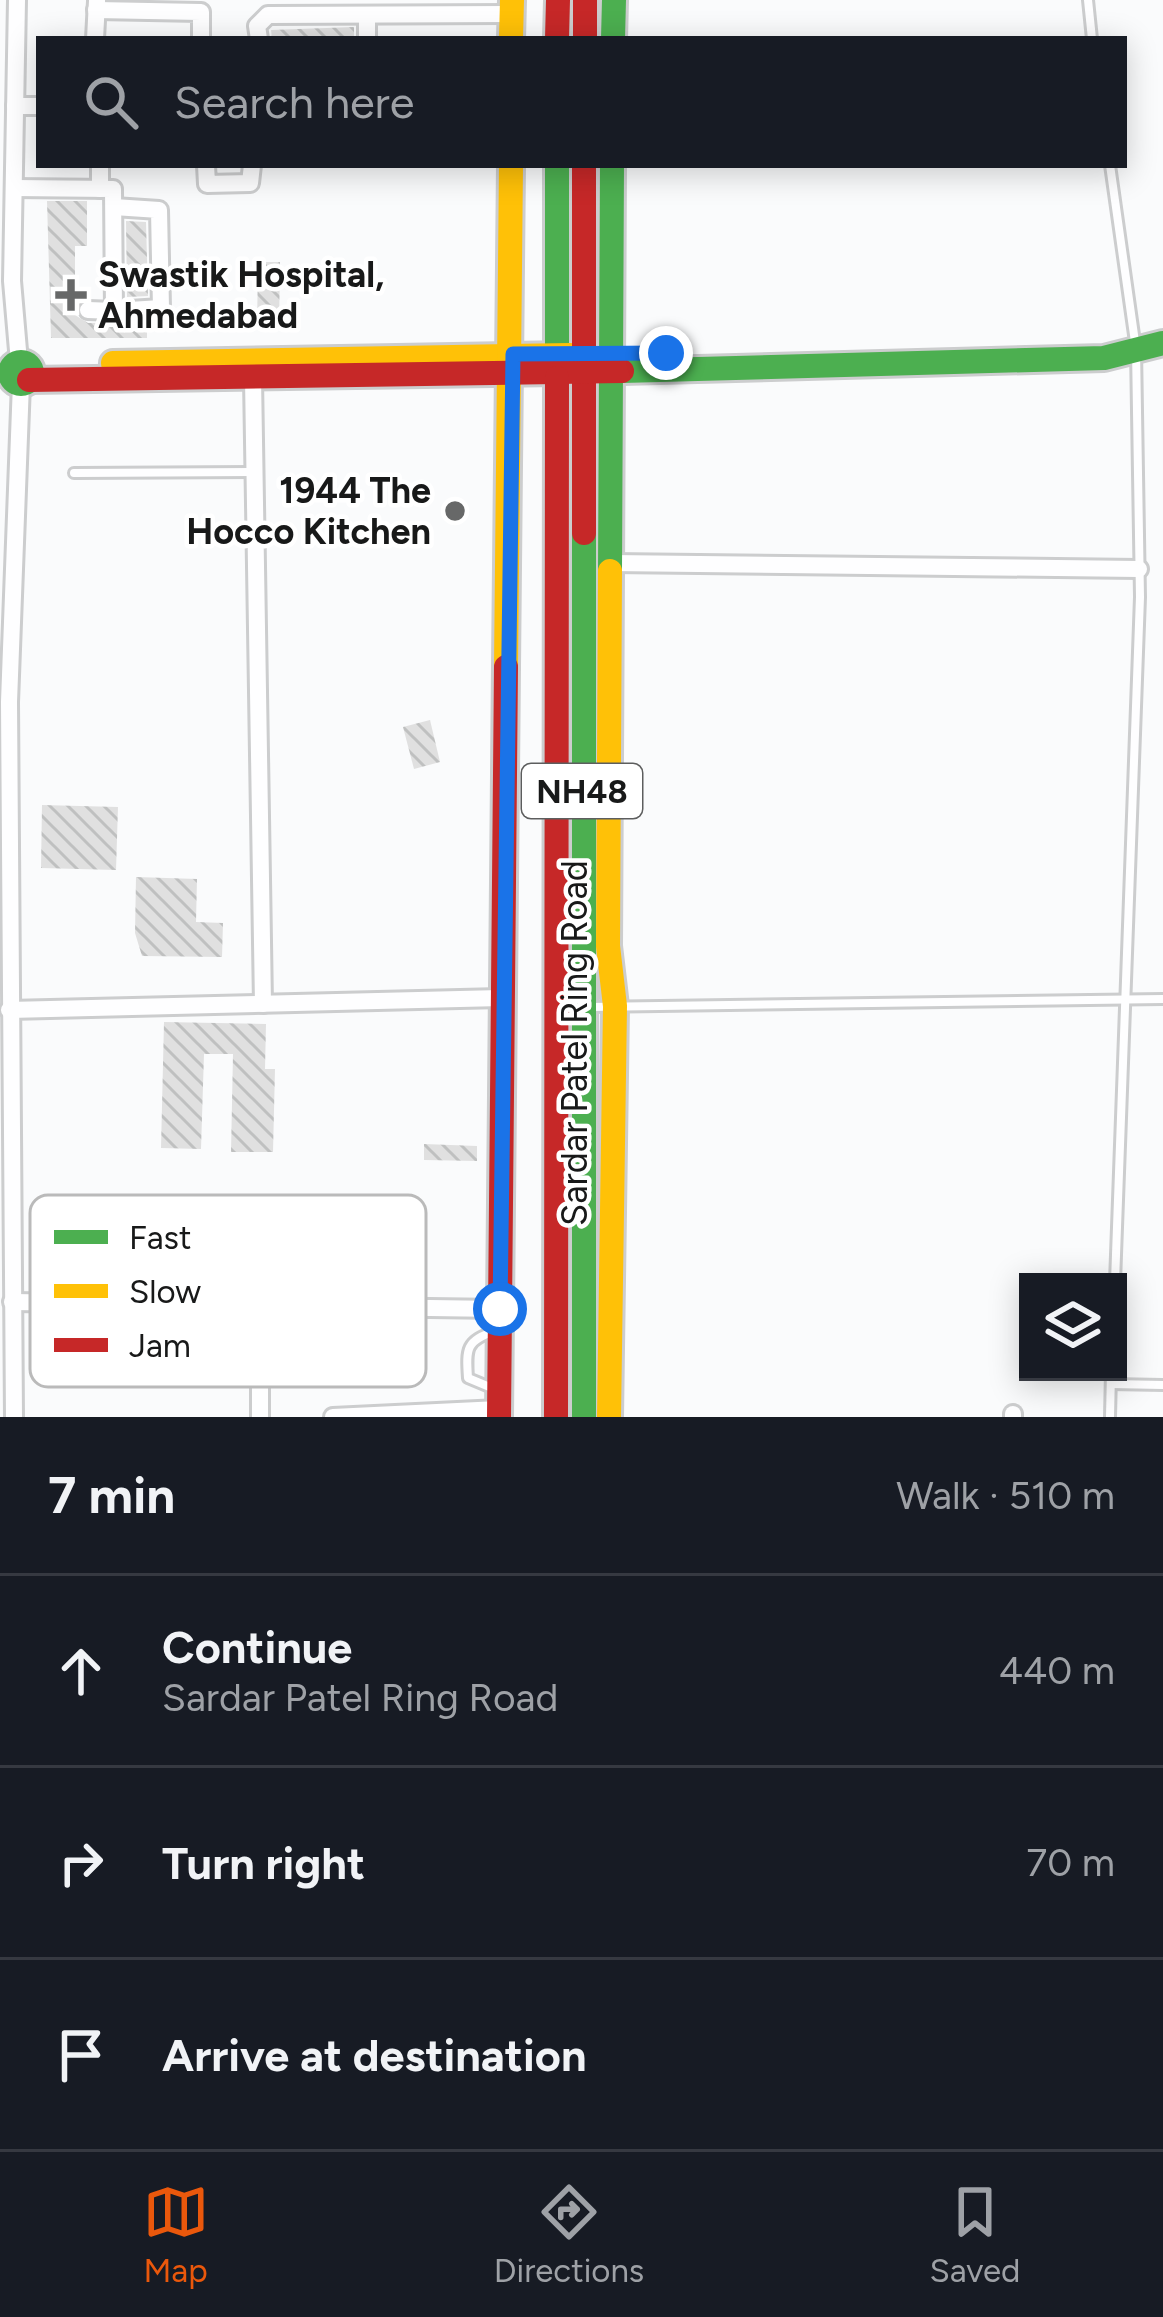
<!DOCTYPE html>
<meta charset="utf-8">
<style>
body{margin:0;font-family:Figtree,sans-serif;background:#20242c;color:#f1f3f6}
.controls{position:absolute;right:36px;bottom:36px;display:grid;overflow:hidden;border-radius:0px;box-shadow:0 6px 30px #0003}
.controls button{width:108px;height:108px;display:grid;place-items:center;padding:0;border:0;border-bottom:3px solid #363941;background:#171b24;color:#f1f3f6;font:60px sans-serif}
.stop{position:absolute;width:36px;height:36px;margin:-27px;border:9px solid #1a73e8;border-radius:50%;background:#fff}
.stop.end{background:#1a73e8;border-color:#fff;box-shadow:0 3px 12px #0008}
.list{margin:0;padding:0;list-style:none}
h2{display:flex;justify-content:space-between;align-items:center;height:156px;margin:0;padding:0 48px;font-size:51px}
h2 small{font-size:39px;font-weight:400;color:#9ea1a6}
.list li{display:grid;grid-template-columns:78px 1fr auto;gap:36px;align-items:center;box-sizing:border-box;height:192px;padding:0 48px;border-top:3px solid #363941}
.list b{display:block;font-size:45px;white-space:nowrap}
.list p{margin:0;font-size:39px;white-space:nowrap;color:#9ea1a6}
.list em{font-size:39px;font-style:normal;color:#9ea1a6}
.icon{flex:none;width:66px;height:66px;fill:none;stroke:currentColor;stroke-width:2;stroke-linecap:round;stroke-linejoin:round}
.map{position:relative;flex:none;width:1163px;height:1417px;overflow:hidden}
.search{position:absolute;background:#171b24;box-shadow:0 6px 30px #0003;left:36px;right:36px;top:36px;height:132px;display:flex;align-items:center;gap:30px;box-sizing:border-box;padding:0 42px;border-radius:0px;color:#9ea1a6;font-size:45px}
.sheet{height:732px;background:#171b24}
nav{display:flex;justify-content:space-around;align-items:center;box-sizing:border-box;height:168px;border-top:3px solid #363941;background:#171b24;font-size:33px;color:#9ea1a6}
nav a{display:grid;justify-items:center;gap:6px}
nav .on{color:#ea580c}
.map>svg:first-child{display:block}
.building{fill:url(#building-back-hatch)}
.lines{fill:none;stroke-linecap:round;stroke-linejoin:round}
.lane-casing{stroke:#cccdce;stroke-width:14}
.street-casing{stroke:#cccdce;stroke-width:22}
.fast-casing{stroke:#cccdce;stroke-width:30}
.slow-casing{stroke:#cccdce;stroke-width:30}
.jam-casing{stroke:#cccdce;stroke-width:30}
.lane{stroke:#fefeff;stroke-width:8}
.street{stroke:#fefeff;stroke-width:16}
.fast{stroke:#4caf50;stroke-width:24}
.slow{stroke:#ffc107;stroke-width:24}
.jam{stroke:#c62828;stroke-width:24}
.route{stroke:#1a73e8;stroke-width:15}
.poi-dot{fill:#676868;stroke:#fff;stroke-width:4.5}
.labels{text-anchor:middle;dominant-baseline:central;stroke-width:9;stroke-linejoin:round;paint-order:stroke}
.shield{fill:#fff;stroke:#5d5e5e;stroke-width:3}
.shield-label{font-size:33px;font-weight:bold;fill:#181919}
.poi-label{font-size:36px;font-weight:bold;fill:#181919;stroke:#fff;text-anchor:start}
.street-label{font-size:36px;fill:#181919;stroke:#fff}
.key{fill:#fff;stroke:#bababa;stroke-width:3}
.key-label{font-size:33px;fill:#181919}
</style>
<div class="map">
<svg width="1163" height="1417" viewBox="0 0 1163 1417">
<defs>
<pattern id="building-back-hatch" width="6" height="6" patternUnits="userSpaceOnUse" patternTransform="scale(3)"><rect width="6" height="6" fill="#e0e0e0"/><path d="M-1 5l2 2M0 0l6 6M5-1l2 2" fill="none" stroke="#bfc0c0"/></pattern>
</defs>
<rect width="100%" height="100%" fill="#fafbfc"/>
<g class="building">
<path d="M354,27V39H272L271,30Z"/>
<path d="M47,201H87V246H75V315L88,323L147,322V338H51Z"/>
<path d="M126,221L146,222L148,296L127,297Z"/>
<path d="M258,262H280L279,329H257Z"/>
<path d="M430,720L440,762L414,769L403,727Z"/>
<path d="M42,805L118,807L116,870L41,868Z"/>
<path d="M136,877L197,879L196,922L223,923L222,957L142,956L135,933Z"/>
<path d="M164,1022L266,1024L265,1069H275L273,1152H231L233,1054H204L201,1149L161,1148Z"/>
<path d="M424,1144L477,1146V1161L424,1160Z"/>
</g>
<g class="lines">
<g class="lane-casing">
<g id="lane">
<path d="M1088,0L1092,39"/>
<path d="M1110,165L1136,349L1140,597L1115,1282"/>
<path d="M74,473L253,472"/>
<path d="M590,1007L1163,999"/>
<path d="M1111,1384L1163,1385"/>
<path d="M492,1388L468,1378C466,1348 466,1341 495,1331"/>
<path d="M1110,1417L1111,1372"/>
</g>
</g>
<g class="street-casing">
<g id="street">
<path d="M17,0L12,281L19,362"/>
<path d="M96,10L201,12V39"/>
<path d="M367,15V39"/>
<path d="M95,39L97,1"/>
<path d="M259,39L257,26L268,15L512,14"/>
<path d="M15,106H39"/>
<path d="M206,165L207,184L250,183L252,165"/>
<path d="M14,188L113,189L114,311L88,310"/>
<path d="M100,189V165"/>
<path d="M114,207L159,210L161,308L114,311"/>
<path d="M253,378L263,1004"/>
<path d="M611,563L1139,569"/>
<path d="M9,1010L501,998"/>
<path d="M12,1302L500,1309"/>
<path d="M260,1304V1417"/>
<path d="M14,1417L9,702L21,383"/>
<path d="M333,1417L499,1409"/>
<path d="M1013,1417V1414"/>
</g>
</g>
<g class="fast-casing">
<g id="fast">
<path d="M613,39L614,0"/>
<circle cx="21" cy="373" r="11"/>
<path d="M622,371L1104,358L1163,343"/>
<path d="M557,378V165"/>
<path d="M584,533V1417"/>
<path d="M610,571L612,165"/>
</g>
</g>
<g class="slow-casing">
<g id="slow">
<path d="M511,39L512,0"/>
<path d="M113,363L570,355"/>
<path d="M506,667L511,165"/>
<path d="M609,1417L615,1006L608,946L610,571"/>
</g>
</g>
<g class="jam-casing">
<g id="jam">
<path d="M585,0V39"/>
<path d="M557,39L558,0"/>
<path d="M584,165V533"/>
<path d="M29,380L622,371"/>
<path d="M499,1417L506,667"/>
<path d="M556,1417L557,378"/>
</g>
</g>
<use href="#lane" class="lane"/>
<use href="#street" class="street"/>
<use href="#fast" class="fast"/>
<use href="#slow" class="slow"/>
<use href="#jam" class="jam"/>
</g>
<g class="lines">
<path class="route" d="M500,1309L513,354L666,353"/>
</g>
<g class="poi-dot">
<path d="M65 277h12v12h12v12h-12v12h-12v-12h-12v-12h12z"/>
<circle cx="455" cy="511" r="12"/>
</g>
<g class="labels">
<rect class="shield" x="522" y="764" width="120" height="54" rx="9"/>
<g class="shield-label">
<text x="582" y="791">NH48</text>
</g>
<g class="poi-label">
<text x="98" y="274">Swastik Hospital,<tspan x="98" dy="41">Ahmedabad</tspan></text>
<text x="431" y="490" text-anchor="end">1944 The<tspan x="431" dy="41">Hocco Kitchen</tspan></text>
</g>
<g class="street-label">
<text transform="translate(574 1043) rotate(-90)">Sardar Patel Ring Road</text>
</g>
</g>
<rect x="30" y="1195" width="396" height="192" rx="18" class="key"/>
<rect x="54" y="1230" width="54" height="14" fill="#4caf50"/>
<rect x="54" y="1284" width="54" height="14" fill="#ffc107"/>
<rect x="54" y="1338" width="54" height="14" fill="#c62828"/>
<g class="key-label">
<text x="129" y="1249">Fast</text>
<text x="129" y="1303">Slow</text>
<text x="129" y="1357">Jam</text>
</g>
</svg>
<div class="controls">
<button><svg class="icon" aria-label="layers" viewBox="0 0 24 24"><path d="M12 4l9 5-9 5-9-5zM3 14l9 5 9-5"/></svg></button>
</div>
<div class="stop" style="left:500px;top:1309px"></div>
<div class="stop end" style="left:666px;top:353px"></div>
<div class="search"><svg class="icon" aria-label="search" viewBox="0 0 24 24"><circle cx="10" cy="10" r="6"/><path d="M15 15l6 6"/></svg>Search here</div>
</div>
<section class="sheet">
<h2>7 min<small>Walk · 510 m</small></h2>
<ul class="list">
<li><svg class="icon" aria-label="ahead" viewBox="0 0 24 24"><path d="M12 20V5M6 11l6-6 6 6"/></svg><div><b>Continue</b><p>Sardar Patel Ring Road</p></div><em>440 m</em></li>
<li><svg class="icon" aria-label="right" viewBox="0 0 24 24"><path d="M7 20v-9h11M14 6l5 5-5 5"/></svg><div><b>Turn right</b></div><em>70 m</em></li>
<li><svg class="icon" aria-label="arrive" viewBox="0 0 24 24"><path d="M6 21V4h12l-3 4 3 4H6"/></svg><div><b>Arrive at destination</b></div></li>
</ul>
</section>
<nav>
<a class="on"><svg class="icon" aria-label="map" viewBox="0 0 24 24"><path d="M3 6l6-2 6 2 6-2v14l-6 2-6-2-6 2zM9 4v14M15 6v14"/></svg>Map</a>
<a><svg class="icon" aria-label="directions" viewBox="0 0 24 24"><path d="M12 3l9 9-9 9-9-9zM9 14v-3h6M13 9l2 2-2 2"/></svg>Directions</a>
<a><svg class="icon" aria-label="saved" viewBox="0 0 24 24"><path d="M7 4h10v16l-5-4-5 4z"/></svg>Saved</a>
</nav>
